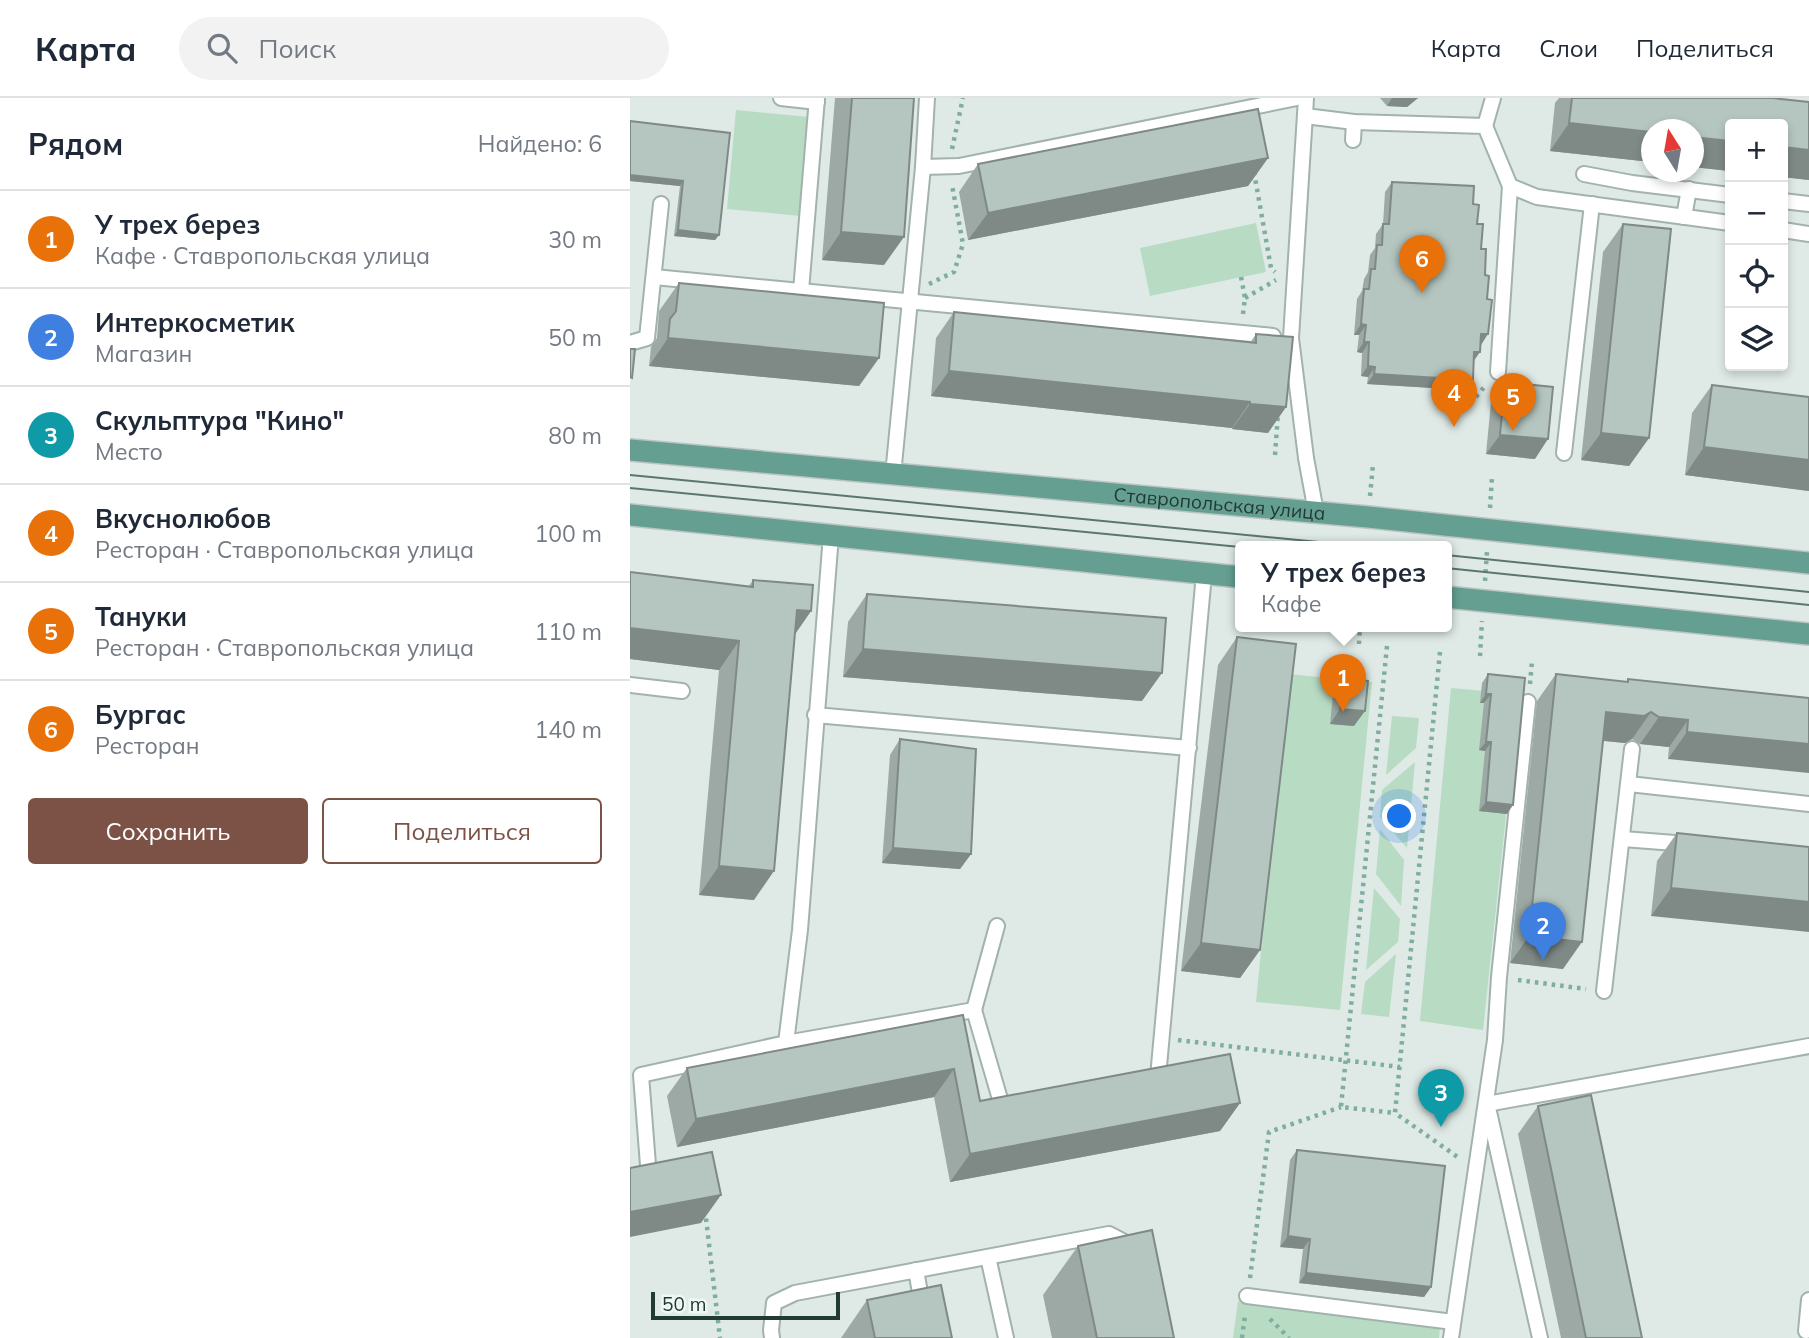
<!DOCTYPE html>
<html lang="ru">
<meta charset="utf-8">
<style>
body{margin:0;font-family:Mulish,sans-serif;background:#f2f2f3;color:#1f2937}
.controls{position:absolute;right:21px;top:21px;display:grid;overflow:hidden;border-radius:7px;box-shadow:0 4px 10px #0003}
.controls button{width:63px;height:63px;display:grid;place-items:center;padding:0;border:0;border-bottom:2px solid #e0e1e3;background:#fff;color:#1f2937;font:35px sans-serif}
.compass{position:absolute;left:1011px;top:21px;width:63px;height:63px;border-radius:50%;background:#fff;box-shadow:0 4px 10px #0003;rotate:349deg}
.scale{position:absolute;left:21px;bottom:18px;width:189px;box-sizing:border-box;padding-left:7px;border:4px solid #213a34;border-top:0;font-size:19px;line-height:24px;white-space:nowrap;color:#213a34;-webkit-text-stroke:5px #eff7f3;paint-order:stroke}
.you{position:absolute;left:770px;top:719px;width:24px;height:24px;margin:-18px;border:5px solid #fff;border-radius:50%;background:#1a73e8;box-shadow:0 0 0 10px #1a73e833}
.badge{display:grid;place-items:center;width:46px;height:46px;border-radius:50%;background:#7c5246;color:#fff;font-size:23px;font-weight:700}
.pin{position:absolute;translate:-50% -58px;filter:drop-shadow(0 2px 4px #0008)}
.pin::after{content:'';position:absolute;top:37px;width:24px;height:21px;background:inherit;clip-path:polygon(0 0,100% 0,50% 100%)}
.popup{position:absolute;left:605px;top:443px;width:217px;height:91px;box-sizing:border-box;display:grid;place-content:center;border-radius:7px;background:#fff;filter:drop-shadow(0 2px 5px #0005);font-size:23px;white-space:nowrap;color:#747a83}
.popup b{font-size:26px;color:#1f2937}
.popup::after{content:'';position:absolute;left:50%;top:100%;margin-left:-14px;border:14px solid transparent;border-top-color:#fff}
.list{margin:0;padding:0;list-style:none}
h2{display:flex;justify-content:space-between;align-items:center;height:91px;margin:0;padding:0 28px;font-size:30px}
h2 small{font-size:23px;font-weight:400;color:#747a83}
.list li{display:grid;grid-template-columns:46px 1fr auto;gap:21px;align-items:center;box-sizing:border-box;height:98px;padding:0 28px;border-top:2px solid #e0e1e3}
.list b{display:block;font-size:26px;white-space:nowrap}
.list p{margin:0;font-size:23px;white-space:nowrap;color:#747a83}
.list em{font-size:23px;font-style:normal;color:#747a83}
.actions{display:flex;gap:14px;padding:21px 28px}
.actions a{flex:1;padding:16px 0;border:2px solid #7c5246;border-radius:7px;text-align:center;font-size:24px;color:#7c5246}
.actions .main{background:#7c5246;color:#fff}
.icon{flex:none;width:38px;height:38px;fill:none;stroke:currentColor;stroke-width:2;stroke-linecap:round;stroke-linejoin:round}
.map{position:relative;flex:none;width:1179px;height:1240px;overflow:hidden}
header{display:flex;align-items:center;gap:42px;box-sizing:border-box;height:98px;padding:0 35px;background:#fff;border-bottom:2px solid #e0e1e3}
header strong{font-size:33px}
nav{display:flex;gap:38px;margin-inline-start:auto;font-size:24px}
.search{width:490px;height:63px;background:#f2f2f3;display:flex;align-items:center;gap:18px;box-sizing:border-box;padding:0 24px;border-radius:38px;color:#747a83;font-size:26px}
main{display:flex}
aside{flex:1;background:#fff}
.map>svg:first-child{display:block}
.green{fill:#b8dbc3}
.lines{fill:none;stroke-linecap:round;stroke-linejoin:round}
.lane-casing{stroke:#a2b2ad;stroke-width:18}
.primary-casing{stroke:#bcc4c2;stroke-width:24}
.path{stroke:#80ada1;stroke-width:4.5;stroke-dasharray:3.5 5;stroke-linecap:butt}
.lane{stroke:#fff;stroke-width:14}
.primary{stroke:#659f92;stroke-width:21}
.tram{stroke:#5b766f;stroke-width:2}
.wall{fill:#9ca9a4}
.shaded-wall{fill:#7f8a86}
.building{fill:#b5c5bf;stroke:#7f8a86;stroke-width:2}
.labels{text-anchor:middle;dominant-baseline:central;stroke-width:5;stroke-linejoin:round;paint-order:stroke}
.street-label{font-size:19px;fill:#213a34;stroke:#eff7f3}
</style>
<header>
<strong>Карта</strong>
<div class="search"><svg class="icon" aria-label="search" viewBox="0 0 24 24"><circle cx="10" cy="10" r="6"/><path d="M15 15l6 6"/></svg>Поиск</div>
<nav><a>Карта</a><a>Слои</a><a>Поделиться</a></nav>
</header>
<main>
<aside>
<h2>Рядом<small>Найдено: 6</small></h2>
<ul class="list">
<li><span class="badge" style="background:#e8710a">1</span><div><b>У трех берез</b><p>Кафе · Ставропольская улица</p></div><em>30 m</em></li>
<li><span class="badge" style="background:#3f7fe0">2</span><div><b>Интеркосметик</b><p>Магазин</p></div><em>50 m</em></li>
<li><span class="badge" style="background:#0f9aa8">3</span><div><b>Скульптура &quot;Кино&quot;</b><p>Место</p></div><em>80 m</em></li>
<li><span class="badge" style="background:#e8710a">4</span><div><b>Вкуснолюбов</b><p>Ресторан · Ставропольская улица</p></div><em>100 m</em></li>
<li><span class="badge" style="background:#e8710a">5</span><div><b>Тануки</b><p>Ресторан · Ставропольская улица</p></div><em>110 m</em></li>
<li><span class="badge" style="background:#e8710a">6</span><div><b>Бургас</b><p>Ресторан</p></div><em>140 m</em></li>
</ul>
<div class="actions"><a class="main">Сохранить</a><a>Поделиться</a></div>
</aside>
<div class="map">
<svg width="1179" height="1240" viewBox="0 0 1179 1240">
<rect width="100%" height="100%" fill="#dfeae6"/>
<g class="green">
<path d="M106,12L179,19L170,118L97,111Z"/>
<path d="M626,125L636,174L520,198L510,150Z"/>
<path d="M658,576L742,584L710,912L626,904Z"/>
<path d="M821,590L889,596L853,932L790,923Z"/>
<path d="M762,618L789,620L786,650L756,677Z"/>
<path d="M785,664L777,750L750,719L752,692Z"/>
<path d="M750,731L774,762L771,808L746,776Z"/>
<path d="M744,790L770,821L768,844L736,872Z"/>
<path d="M766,856L759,919L731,916L735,884Z"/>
<path d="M608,1203L810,1229L809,1240H603Z"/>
</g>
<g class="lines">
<g class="lane-casing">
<g id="lane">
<path d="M151,0L187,4"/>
<path d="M676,0L661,240L676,360L686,414"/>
<path d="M675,18L724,24L855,28L880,88L907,99L1100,125"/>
<path d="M855,28L863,0"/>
<path d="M723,42L724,24"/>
<path d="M293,69L329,68L667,0"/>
<path d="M954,76L1002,85L1100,97"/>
<path d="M1153,103L1179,106"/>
<path d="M1054,119L1059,91"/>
<path d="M1153,132L1179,136"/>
<path d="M24,179L643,238"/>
<path d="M171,193L187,0"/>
<path d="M0,245L17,240L31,106"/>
<path d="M868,274L880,88"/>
<path d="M934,355L962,106"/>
<path d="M263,377L293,69L297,0"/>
<path d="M0,587L52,593"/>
<path d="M185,617L559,650"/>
<path d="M999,686L1179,706"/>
<path d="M993,741L1058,746"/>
<path d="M974,893L1002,651"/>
<path d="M344,912L367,828"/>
<path d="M156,945L344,912L372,1008L380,1007"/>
<path d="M528,979L574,476"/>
<path d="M857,1006L1179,948"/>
<path d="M859,1014L910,1240"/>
<path d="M19,1080L11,977L156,945L170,832L201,437"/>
<path d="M358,1159L376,1240"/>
<path d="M286,1172L298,1240"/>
<path d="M617,1198L823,1224"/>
<path d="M1176,1233L1179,1202"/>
<path d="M142,1240L141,1232L144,1205L165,1195L479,1136L502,1148"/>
<path d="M821,1240L865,942L869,879L898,604"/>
</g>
</g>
<g class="primary-casing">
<g id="primary">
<path id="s1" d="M0,352L738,419L1179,465"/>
<path d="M0,417L610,479"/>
<path d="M816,499L1179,536"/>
</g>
</g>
<g class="path">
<path d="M322,51L333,0"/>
<path d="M624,74L641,170L645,174"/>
<path d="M611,179L615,200L613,216"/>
<path d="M299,186L324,174L333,146L322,87"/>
<path d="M615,200L646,182"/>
<path d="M846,299L855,288"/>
<path d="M645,357L648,316"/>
<path d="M740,398L743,366"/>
<path d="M860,410L862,379"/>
<path d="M855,483L857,453"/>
<path d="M729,546L730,528"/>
<path d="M757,548L711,1009L765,1015"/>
<path d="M810,554L765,1015L829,1060"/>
<path d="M850,558L852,523"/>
<path d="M900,586L902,563"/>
<path d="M888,882L956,891"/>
<path d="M548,942L770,969"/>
<path d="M75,1112L90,1240"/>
<path d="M620,1180L639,1034L711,1009"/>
<path d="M640,1221L659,1240"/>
<path d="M612,1240L615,1217"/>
</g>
<use href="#lane" class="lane"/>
<use href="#primary" class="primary"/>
<g class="tram">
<path d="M0,377L730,448"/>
<path d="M0,390L610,449"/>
<path d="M816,457L1179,494"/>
<path d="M816,470L1179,507"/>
</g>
</g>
<g class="wall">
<path d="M205,0H284L254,167L192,162Z"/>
<path d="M750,0H788L777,9L757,8Z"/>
<path d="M929,0H1142L1179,4V82L1063,69V32H1021V64L920,53L925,5Z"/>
<path d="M100,35L89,137L85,142L44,138L50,88L0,83Z"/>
<path d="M638,60L618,88L338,142L329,94L348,66Z"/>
<path d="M762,84L843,106L847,126L851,151L850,247L844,263L836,292L737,286L738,279L731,278L732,255L727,254L729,237H724L727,201L732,193L734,181L738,174L740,157L745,150L746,136L753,126L755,94Z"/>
<path d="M993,126L1019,340L999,368L951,362L973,154Z"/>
<path d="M49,185L249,260L229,288L19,268L21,249L27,240L29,213Z"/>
<path d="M324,214L620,245L626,236L656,309L638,335L602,331V330L301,298L306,240Z"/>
<path d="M875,284L905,361L856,356L861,304Z"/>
<path d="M1082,287L1179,299V393L1055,377L1062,315Z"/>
<path d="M0,474L119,488L123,482L181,513L165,536L124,802L69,797L89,572L0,561Z"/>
<path d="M237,496L512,603L213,579L218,524Z"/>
<path d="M607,539L630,852L610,880L551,873L588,567Z"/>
<path d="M858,576L877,716L849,713L855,653L849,652L854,605H850L852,585Z"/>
<path d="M926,576L996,584L998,581L1179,600L1038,661L1039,649L1010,646L1002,641L995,645L973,643L933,871L880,865L907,603Z"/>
<path d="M713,580L724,628L700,626L703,596Z"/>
<path d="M270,641L341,756L330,771L252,765L260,657Z"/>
<path d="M1047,735L1179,749L1021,818L1027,763Z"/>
<path d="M333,917L350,1003L610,1005L590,1033L320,1084L304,999L47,1049L37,998L57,970Z"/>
<path d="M908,1008L1012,1240H931L888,1036Z"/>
<path d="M667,1052L801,1189L794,1199L669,1185L673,1151L650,1149L660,1062Z"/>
<path d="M448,1148L544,1240H422L413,1197Z"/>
<path d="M237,1202L322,1240H211Z"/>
</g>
<g class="shaded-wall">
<path d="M762,0H788L777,9L757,8Z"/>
<path d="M939,25L1021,34V64L920,53Z"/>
<path d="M1063,39L1100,43V73L1063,69Z"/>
<path d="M1153,49L1179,52V82L1153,79Z"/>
<path d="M638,60L618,88L338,142L358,115Z"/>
<path d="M0,77L53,83L50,88L0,83Z"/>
<path d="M48,132L89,137L85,142L44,138Z"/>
<path d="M211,134L274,139L254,167L192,162Z"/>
<path d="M731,226L736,227L729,237H724Z"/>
<path d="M851,236H858L851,247Z"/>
<path d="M38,240L249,260L229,288L19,268Z"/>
<path d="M734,244H739L732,255L727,254Z"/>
<path d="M844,254H850L843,264Z"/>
<path d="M738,268L745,269L738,279L731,278Z"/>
<path d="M319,273L620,304L602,330L301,298Z"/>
<path d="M744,276L843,282L836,292L737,286Z"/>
<path d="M620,306L656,309L638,335L602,331Z"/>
<path d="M971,335L1019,340L999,368L951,362Z"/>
<path d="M870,337L918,341L905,361L856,356Z"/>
<path d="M1074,349L1179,362V393L1055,377Z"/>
<path d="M167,512L181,513L161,542Z"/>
<path d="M0,530L109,543L89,572L0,561Z"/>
<path d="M233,551L532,575L512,603L213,579Z"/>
<path d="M856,596H861L854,605H850Z"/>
<path d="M710,611L735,613L724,628L700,626Z"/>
<path d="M976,614H1021L1002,641L995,645L957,641Z"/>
<path d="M1029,619L1058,622L1039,649L1010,646Z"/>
<path d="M1057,634L1179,646V675L1038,661Z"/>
<path d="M856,644H861L855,653L849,652Z"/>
<path d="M856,704L883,707L877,716L849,713Z"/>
<path d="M263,750L341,756L330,771L252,765Z"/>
<path d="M89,768L144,773L124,802L69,797Z"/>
<path d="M1041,790L1179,804V834L1021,818Z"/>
<path d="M899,838L952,844L933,871L880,865Z"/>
<path d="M571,845L630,852L610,880L551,873Z"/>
<path d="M324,971L304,999L47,1049L66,1021Z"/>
<path d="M610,1005L590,1033L320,1084L340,1056Z"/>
<path d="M91,1097L71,1125L0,1139V1114Z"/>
<path d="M658,1138L680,1141L673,1151L650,1149Z"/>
<path d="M676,1175L801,1189L794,1199L669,1185Z"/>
</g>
<g class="building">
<path d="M222,0H284L274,139L211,134Z"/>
<path d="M942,0H1142L1179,4V52L1153,49V26H1100V43L1063,39V32H1021V34L939,25Z"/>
<path d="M628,11L638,60L358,115L348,66Z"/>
<path d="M0,23L100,35L89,137L48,132L53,83L0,77Z"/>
<path d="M762,84L844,88L843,106L849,107L847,126H853L851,151H856L855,177L859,178L857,201L862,202L858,236H851L850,254H844L843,282L744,276L745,269L738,268L739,244H734L736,227L731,226L734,191H739L741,171H745L747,147H752L753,126H759Z"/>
<path d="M993,126L1041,131L1019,340L971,335Z"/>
<path d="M49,185L254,205L249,260L38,240L40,221L46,213Z"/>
<path d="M324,214L626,245V236L663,239L656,309L620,306V304L319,273Z"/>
<path d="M0,251H5L2,280L0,279Z"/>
<path d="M875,284L923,289L918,341L870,337Z"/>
<path d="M1082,287L1179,299V362L1074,349Z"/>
<path d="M0,474L123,489V482L183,487L181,513L167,512L144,773L89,768L109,543L0,530Z"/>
<path d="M237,496L536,520L532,575L233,551Z"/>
<path d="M607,539L666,546L630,852L571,845Z"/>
<path d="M858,576L895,580L883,707L856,704L861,644H856L861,596H856Z"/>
<path d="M926,576L998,584V581L1179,600V646L1057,634L1058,622L1029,619L1021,614L1014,618L976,614L952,844L899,838Z"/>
<path d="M713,580L738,583L735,613L710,611Z"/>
<path d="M270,641L346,651L341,756L263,750Z"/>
<path d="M1047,735L1179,749V804L1041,790Z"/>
<path d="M333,917L350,1003L600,956L610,1005L340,1056L324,971L66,1021L57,970Z"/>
<path d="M961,997L1012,1240H956L908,1008Z"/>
<path d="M667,1052L815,1068L801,1189L676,1175L680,1141L658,1138Z"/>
<path d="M82,1054L91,1097L0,1114V1070Z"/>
<path d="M522,1132L544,1240H467L448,1148Z"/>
<path d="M311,1187L322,1240H245L237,1202Z"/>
</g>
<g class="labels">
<g class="street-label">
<text stroke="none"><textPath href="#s1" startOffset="592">Ставропольская улица</textPath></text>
</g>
</g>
</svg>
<div class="controls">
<button>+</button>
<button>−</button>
<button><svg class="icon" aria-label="locate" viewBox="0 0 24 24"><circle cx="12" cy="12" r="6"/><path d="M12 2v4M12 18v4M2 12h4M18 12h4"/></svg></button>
<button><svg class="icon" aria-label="layers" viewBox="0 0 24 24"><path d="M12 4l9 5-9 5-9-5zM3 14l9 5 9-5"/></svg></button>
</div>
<svg class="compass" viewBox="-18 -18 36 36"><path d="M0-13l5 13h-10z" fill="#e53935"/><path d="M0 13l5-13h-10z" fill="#747a83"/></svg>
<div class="scale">50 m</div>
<div class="you"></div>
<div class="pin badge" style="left:713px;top:614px;background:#e8710a">1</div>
<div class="popup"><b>У трех берез</b>Кафе</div>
<div class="pin badge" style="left:913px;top:862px;background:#3f7fe0">2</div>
<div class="pin badge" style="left:811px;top:1029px;background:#0f9aa8">3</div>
<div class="pin badge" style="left:824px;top:329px;background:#e8710a">4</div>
<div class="pin badge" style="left:883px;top:333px;background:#e8710a">5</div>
<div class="pin badge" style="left:792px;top:195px;background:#e8710a">6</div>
</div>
</main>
